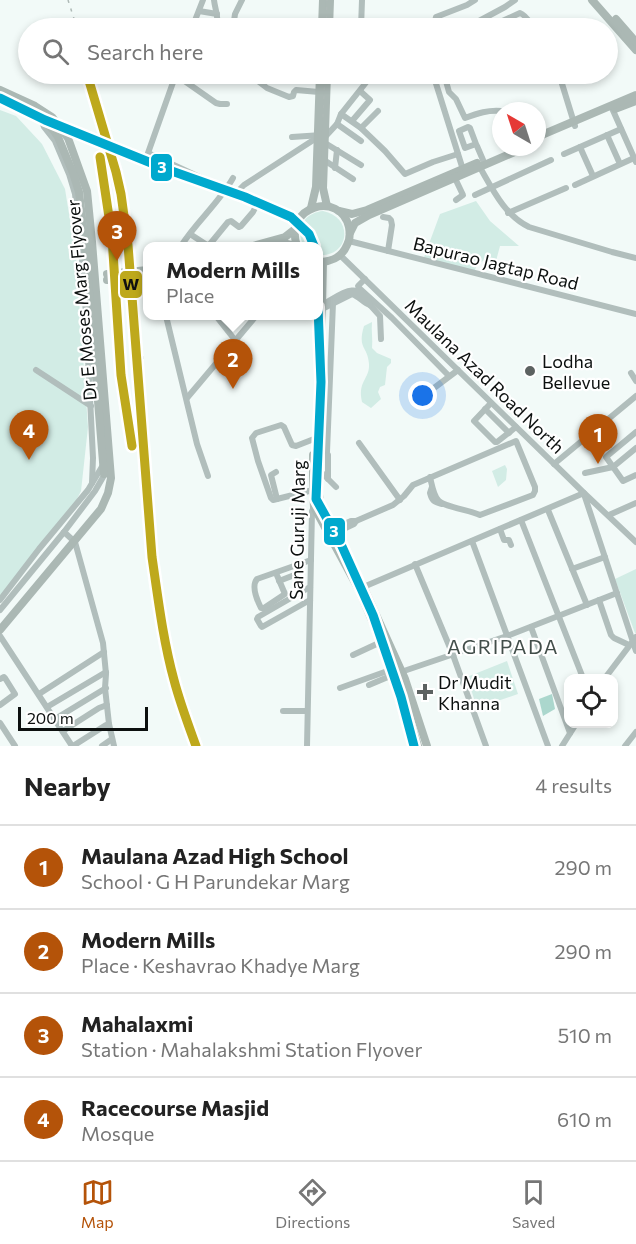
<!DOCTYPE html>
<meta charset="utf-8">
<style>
body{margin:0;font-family:Commissioner,sans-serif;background:#f6f6f6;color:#222}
.controls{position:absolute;right:18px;bottom:18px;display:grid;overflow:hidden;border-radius:12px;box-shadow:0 3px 9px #0003}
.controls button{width:54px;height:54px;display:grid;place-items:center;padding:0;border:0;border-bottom:2px solid #e0e0e0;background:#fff;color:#222;font:30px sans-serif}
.compass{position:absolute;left:492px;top:102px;width:54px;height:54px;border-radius:50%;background:#fff;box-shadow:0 3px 9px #0003;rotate:321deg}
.scale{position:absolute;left:18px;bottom:15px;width:130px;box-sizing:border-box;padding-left:6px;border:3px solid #0c100f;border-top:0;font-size:16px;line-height:21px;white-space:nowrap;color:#0c100f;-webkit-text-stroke:4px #fff;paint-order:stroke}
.you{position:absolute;left:423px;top:396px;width:21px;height:21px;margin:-15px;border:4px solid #fff;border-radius:50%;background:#1a73e8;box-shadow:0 0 0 9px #1a73e833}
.badge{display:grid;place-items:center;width:39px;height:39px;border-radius:50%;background:#b45309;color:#fff;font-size:20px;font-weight:700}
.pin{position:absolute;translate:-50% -50px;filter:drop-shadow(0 2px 3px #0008)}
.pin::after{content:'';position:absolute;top:32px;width:21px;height:18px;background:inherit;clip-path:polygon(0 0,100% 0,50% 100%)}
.popup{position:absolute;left:143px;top:242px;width:180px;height:78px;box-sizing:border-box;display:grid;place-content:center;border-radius:12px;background:#fff;filter:drop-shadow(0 2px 4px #0005);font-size:20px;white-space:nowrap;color:#767676}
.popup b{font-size:22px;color:#222}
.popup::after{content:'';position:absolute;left:50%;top:100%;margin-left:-12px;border:12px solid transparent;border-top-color:#fff}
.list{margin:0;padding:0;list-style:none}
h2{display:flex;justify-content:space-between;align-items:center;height:78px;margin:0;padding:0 24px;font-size:26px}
h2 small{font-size:20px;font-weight:400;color:#767676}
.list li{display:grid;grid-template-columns:39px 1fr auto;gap:18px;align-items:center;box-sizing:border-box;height:84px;padding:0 24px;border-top:2px solid #e0e0e0}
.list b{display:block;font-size:22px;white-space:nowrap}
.list p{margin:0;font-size:20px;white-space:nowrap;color:#767676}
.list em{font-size:20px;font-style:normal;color:#767676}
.icon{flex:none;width:33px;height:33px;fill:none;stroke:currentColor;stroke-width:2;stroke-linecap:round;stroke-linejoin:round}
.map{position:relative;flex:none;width:636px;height:746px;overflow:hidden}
.search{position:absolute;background:#fff;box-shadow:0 3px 9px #0003;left:18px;right:18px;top:18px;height:66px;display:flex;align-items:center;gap:15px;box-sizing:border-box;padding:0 21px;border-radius:33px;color:#767676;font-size:22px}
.sheet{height:414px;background:#fff}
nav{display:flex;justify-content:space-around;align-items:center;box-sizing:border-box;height:84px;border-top:2px solid #e0e0e0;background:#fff;font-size:16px;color:#767676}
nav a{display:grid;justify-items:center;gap:3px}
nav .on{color:#b45309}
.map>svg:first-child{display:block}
.green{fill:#d2ece5}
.water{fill:#abd7cd}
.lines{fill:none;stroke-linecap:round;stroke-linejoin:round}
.minor{stroke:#b1bebc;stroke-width:6}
.major{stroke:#abb8b4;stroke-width:8}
.rail{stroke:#aeb9b6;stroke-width:1.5;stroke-dasharray:3 6;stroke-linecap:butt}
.major-bridge{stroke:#abb8b4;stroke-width:8}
.rail-1-casing{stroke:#fff;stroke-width:14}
.rail-1{stroke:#bea91c;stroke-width:9}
.metro-1-casing{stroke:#fff;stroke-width:14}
.metro-1{stroke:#00a9ce;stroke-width:9}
.poi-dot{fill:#5c6261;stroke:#fff;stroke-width:2}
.labels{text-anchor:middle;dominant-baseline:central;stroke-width:4.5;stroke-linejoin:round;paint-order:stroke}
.street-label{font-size:18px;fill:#0c100f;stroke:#fff}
.poi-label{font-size:18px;fill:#0c100f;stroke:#fff;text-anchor:start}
.neighbourhood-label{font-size:20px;letter-spacing:1.5px;fill:#424e4a;stroke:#fff}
.line-badge{stroke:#fff;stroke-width:2}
.badge-label{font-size:16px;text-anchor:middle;font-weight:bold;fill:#fff}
.pale-badge-label{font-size:16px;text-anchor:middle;font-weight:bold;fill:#111}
</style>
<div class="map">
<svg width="636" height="746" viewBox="0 0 636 746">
<rect width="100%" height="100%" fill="#f2faf8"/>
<g class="green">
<path d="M0,110L16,116L42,144L65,189L76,257L88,427L81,491L71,511L0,603Z"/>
<path d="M476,201L490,221L519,246H500L496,261L485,260L477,264L474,273L423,260L440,214Z"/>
<path d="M323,211C354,217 350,257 319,255L318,246H304C294,229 304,213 323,211Z"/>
<path d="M372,322C371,331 373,339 372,348L377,353L391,359V363L387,367L385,385L380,387L378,392L381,399L371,408L362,402C357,381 370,379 369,364C368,346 357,349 364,326Z"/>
<path d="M505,465L507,469L506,480L498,487L492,471Z"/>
<path d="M636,569V633H635L615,579Z"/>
<path d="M507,661L518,694L477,708L467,677Z"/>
</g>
<path class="water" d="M552,694L555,709L543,716L539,699Z"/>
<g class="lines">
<g class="minor">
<path d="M214,0C215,10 220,19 215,28"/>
<path d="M199,11L217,14"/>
<path d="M192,28L203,0"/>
<path d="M233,28L235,14L242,0"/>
<path d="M361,28L362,0"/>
<path d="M438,28L435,21L436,17L467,5L475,0"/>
<path d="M466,28L505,7L515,0"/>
<path d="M487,28L520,13C526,15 530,23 534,28"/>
<path d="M176,74L148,153L296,222"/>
<path d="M249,74L267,88L289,97L293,96L294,92L296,90L319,92"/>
<path d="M433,74L464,173"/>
<path d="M444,74L449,92L456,99L465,118C478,113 488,110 501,111"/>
<path d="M559,74L575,126"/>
<path d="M176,75L216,103L220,104H227"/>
<path d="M209,79V74"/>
<path d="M611,106L636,162"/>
<path d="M341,114L368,80"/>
<path d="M41,119L44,127L55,141L69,174L75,194L84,278L93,458L92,483"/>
<path d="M352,121L370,100L360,91"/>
<path d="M337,124L361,141"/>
<path d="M361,128L378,111"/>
<path d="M607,135L620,164"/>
<path d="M292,137L322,135"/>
<path d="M321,143H325L361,165"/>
<path d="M476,144L465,148L459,131L468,127L470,128L476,144L477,146L483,160"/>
<path d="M580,147L593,176"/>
<path d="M564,154L621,129"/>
<path d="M324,160L353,179"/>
<path d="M478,164C492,188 504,215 529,227L612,252L636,258"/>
<path d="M335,168L337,150"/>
<path d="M453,174L463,195L456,200"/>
<path d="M575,185L634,158"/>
<path d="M235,194L244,185L318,137H325L337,124L341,114L361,128L385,151L405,174L433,162L458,154"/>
<path d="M475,195L551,160"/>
<path d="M508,213L566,188"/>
<path d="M383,217L389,218L391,220L392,225L388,251"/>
<path d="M190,234L207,245L210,244L228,222L231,221L239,227L241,226L253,212L257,204"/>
<path d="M349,241L636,314"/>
<path d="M181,246C196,222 219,203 233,178"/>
<path d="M340,255L584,493L636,542"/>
<path d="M365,279L358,286L359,288L392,318L449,376"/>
<path d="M370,305L380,316L381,339"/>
<path d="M322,309L352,294C359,296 363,303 370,305C358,278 340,295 322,305"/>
<path d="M166,316L197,444L208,476"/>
<path d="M216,316L235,340"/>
<path d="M36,370L91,406"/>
<path d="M631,373L636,381"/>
<path d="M187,398L256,316"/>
<path d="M418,400L458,370"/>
<path d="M491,403L474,421L495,442H497L516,427"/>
<path d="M485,409L509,433"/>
<path d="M636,432L606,457L623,481L636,475"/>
<path d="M314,439L296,446L292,445L284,427L281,425L256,433L252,438L258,461L271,498L273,500L317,489"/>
<path d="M359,443L400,500"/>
<path d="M327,452L333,303"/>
<path d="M328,455V479"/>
<path d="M554,464L636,396"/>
<path d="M318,469L336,487"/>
<path d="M276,472L271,475L277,499"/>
<path d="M585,473L613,467L636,448"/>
<path d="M432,487L430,493C432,501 434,502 442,504"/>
<path d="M584,494L636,651"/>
<path d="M548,510L587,605"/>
<path d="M609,515L636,503"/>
<path d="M521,520L583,678"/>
<path d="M500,529L504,540H509L511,545"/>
<path d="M329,531L351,521H356"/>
<path d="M64,532L75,542L103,643L106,674L105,688L109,724L114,746"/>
<path d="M335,533L354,524L356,521L393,505L404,496L413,485L516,441L535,487V491L533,495L480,515C470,510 443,507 438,500C433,494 432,485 430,477"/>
<path d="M472,541L548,746"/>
<path d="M415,564L453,655L486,746"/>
<path d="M572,569L605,557"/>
<path d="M276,573L285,594L264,608H261C257,600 251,586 257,579L311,560"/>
<path d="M279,581L297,574"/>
<path d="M361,588L584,493"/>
<path d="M0,600L39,549L88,490L103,465"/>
<path d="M310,600L262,627L261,626L257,619L258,617L310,587"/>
<path d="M599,600L611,635L614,638L629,645"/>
<path d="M0,610L64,532L95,491L106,472"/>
<path d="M531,627L570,733"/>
<path d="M0,636L72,746"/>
<path d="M353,655L381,642"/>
<path d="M605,678L636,637"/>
<path d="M0,679L4,677L5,678L15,694L0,705"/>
<path d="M369,685L395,674L507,636L617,593"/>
<path d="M340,688L393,669"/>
<path d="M39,694L104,652"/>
<path d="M47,707L106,672"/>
<path d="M283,711H307"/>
<path d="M55,719L106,688"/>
<path d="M0,723L15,746"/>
<path d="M63,731L99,708L107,705"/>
<path d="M73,746L106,725L109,724"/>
<path d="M102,746L112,739"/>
<path d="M307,746L312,511L314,507L317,506"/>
<path d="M562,746L576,724"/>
<path d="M625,746L636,732"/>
</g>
<g class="major">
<path d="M592,0L636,50"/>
<path d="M616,19L636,42"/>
<path d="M322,28L323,0"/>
<path d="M329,28L330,0"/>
<path d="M0,90L35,106L52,117L68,138L87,191L92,242L111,478L108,493L101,509L0,630"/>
<path d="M0,98L32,112L47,123L54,131L58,137L73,173L79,192L85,243L104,474"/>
<path d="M615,109L636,101"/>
<path d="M537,137L636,95"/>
<path d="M327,206L323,188L327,74"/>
<path d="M311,208L316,187L320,74"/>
<path d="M339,211L352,214L367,210L477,163"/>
<path d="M350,233L355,223L369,215L526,147"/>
<path d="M253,246L285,237L294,230"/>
<path d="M275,246L287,244L296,246"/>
<path d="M297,246C283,206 340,190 349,227C350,233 350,240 347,245C342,257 333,261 321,262"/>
<path d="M323,262L318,484L320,505L363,586L405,679L427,746"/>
<path d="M313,455V490L314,507L358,588L395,674L418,746"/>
</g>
<g class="rail">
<path d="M68,0L77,28"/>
<path d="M326,28L327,0"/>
<path d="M91,74L119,171L129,216L138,330L144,364"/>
<path d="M323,117L325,74"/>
<path d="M185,727L194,746"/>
</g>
<g class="major-bridge">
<path d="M107,274L148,270"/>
<path d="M107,280L148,277"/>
</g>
<g class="rail-1-casing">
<g id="rail-1">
<path d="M87,74L116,172L121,194L128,245L152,557C158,598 163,640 174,680C180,703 188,724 196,746"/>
<path d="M100,157L112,237L121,375L132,446"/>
</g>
</g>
<use href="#rail-1" class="rail-1"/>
<g class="metro-1-casing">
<g id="metro-1">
<path d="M0,98L45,120L166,169L245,197L291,217L309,234L314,246"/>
<path d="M318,307L321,382L316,499L340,542L373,615L401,697L414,746"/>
</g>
</g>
<use href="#metro-1" class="metro-1"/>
</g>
<g class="poi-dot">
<circle cx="530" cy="371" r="6"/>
<path d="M422 683h6v6h6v6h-6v6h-6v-6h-6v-6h6z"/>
</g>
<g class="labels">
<g class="street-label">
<text transform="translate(496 263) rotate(14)">Bapurao Jagtap Road</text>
<text transform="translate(81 300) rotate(-95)">Dr E Moses Marg Flyover</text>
<text transform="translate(485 376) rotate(44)">Maulana Azad Road North</text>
<text transform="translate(297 530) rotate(-89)">Sane Guruji Marg</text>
</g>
<g class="poi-label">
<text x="542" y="361">Lodha<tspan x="542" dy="21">Bellevue</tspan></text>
<text x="438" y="682">Dr Mudit<tspan x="438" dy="21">Khanna</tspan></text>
</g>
<g class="neighbourhood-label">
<text x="503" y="646">AGRIPADA</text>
</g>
</g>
<g class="line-badge">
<rect x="150" y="153" width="23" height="29" rx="6" fill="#00a9ce"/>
<rect x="119" y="270" width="24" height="29" rx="6" fill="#bea91c"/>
<rect x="323" y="517" width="23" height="29" rx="6" fill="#00a9ce"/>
</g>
<g class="badge-label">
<text x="162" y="173">3</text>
<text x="334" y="537">3</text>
</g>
<g class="pale-badge-label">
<text x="131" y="290">W</text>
</g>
</svg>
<div class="controls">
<button><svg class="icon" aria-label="locate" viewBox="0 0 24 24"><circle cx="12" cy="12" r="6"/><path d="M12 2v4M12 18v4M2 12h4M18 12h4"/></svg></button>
</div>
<svg class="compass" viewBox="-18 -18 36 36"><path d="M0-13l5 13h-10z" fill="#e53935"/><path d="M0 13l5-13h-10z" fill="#767676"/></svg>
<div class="scale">200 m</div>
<div class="you"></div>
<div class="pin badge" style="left:598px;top:464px">1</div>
<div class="pin badge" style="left:233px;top:389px">2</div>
<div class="popup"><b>Modern Mills</b>Place</div>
<div class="pin badge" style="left:117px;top:261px">3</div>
<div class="pin badge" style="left:29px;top:460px">4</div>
<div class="search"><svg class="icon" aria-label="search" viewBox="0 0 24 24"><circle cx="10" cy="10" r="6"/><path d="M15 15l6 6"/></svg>Search here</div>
</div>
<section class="sheet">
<h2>Nearby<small>4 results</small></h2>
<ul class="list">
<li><span class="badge">1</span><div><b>Maulana Azad High School</b><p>School · G H Parundekar Marg</p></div><em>290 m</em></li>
<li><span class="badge">2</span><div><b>Modern Mills</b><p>Place · Keshavrao Khadye Marg</p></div><em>290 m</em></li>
<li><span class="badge">3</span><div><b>Mahalaxmi</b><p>Station · Mahalakshmi Station Flyover</p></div><em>510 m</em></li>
<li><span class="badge">4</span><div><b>Racecourse Masjid</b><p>Mosque</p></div><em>610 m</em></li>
</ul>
</section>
<nav>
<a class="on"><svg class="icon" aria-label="map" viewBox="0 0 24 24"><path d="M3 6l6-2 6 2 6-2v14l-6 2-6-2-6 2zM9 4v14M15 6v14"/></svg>Map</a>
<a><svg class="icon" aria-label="directions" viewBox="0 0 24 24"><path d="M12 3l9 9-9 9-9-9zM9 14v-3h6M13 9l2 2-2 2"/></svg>Directions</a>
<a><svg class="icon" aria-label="saved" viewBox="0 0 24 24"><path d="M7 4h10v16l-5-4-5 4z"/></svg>Saved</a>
</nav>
